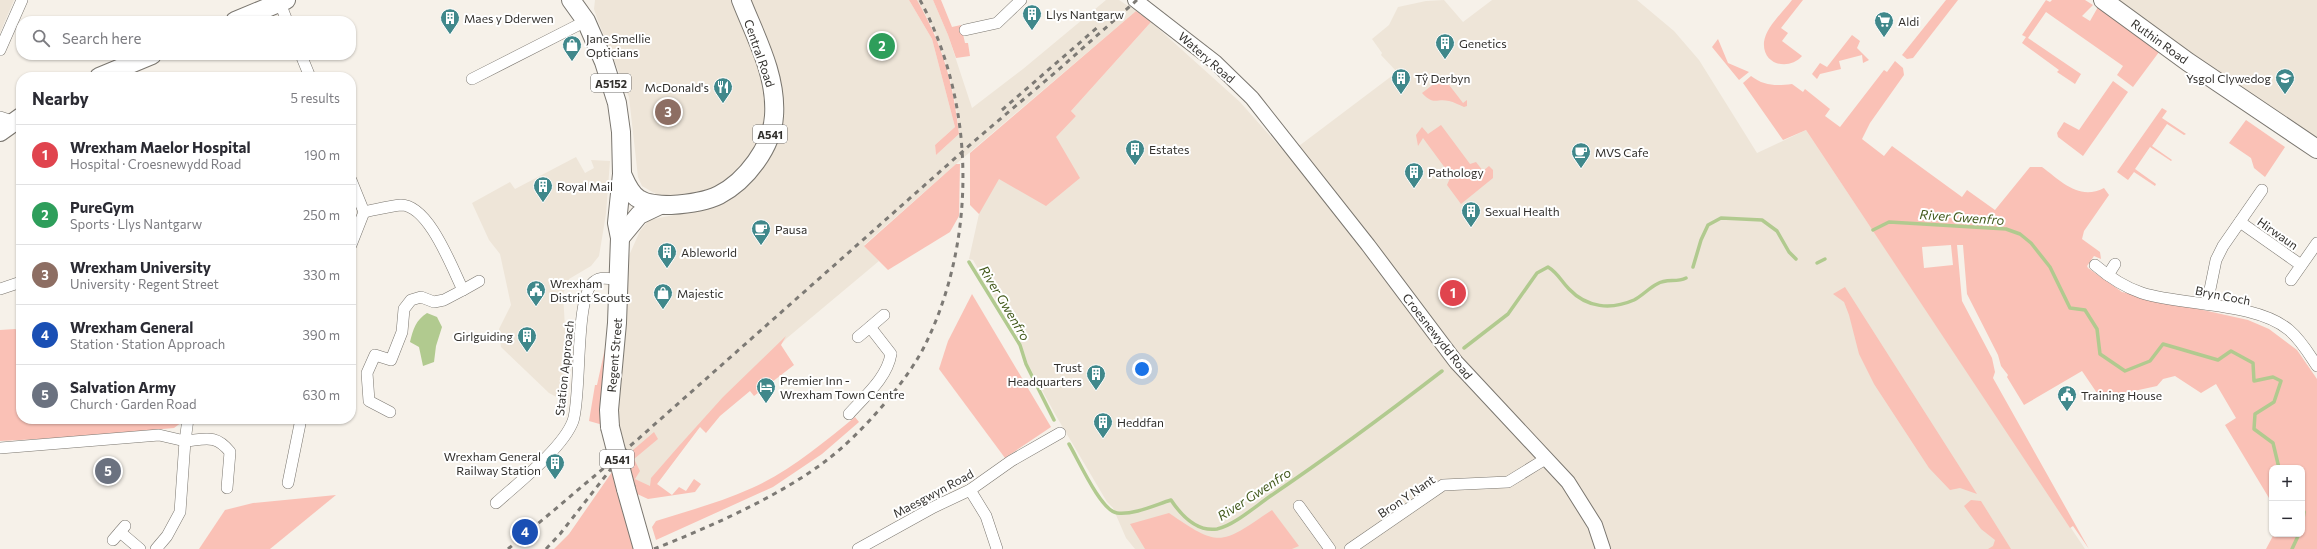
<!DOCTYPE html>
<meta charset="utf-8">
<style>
body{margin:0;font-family:Commissioner,sans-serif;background:#f7f7f7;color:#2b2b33}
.controls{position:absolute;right:12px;bottom:12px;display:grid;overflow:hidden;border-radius:8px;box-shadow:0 1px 3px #0004}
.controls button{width:36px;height:36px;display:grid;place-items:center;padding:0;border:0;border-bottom:1px solid #e1e1e2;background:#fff;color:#2b2b33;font:20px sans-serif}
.you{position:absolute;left:1142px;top:369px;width:14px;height:14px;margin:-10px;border:3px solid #fff;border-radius:50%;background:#1a73e8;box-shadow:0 0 0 6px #1a73e833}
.badge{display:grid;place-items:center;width:26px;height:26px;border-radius:50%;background:#0b8043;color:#fff;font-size:13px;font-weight:700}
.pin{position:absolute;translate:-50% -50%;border:2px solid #fff;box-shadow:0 1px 4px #0006}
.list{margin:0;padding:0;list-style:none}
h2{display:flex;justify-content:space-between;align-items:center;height:52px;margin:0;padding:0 16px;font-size:17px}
h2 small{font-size:13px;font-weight:400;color:#7c7c81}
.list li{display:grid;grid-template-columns:26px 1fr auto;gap:12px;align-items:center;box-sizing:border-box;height:60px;padding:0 16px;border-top:1px solid #e1e1e2}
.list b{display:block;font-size:15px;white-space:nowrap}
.list p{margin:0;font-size:13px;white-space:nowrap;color:#7c7c81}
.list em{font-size:13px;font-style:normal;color:#7c7c81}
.icon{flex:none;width:22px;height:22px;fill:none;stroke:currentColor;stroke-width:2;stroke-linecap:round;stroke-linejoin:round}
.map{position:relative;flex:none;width:2317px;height:549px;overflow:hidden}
.search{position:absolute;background:#fff;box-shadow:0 1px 3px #0004;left:16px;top:16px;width:340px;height:44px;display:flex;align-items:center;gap:10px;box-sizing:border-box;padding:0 14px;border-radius:16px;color:#7c7c81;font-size:15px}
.panel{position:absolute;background:#fff;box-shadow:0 1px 3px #0004;left:16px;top:72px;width:340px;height:352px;border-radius:16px}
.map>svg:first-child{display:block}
.built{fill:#eee5d8}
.green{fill:#fac1b6;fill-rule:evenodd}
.water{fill:#b1ca8f}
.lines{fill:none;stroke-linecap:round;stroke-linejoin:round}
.stream{stroke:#b1ca8f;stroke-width:3.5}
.minor-casing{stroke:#7a766f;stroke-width:12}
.tertiary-casing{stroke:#7a766f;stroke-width:16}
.primary-casing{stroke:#7a766f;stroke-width:20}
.minor{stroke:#fff;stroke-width:11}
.tertiary{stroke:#fff;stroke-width:14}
.primary{stroke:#fff;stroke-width:18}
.rail{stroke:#7d7a75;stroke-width:3;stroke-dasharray:5 5;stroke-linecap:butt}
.primary-bridge-casing{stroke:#7a766f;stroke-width:20;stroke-linecap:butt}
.primary-bridge{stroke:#fff;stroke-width:18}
.labels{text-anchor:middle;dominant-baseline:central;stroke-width:4;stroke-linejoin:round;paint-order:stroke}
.shield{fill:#fff;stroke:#706e6c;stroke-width:1}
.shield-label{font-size:11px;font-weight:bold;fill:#32302d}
.poi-label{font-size:12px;fill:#32302d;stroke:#fff;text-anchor:start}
.street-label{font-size:12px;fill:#32302d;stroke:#fff}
.water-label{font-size:13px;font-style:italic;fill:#42591b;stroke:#fff}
</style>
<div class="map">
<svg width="2317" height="549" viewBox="0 0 2317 549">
<rect width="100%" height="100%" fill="#f6f1e9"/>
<g class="built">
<path d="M0,0H14L0,33Z"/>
<path d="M595,0H909L932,39L955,127L935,145L936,155L959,134L956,107L949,72L933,28L917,0H933L948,35L972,108L1023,69L1106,0H1119L1136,11L956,164L864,245L879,261L787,338L700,426L657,484L650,487L635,479L617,425L618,280L640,231L649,220L674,215L710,205L709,195L661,197L642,186L638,177L629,97L598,21L594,9Z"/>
<path d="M1444,0L1463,22L1492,0H1637L1674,31L1699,60L1757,153L1806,130L2085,549H1135L1126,538L1113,508L1107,502L1055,414L1028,364L1020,340L973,260L969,259L979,214L981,181L1076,116L1071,111L1151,22L1240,102L1287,155L1397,72L1381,55L1382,53L1372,39L1389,25L1398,7L1426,1Z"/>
<path d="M2118,0H2317V138L2194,55Z"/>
<path d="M576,157L585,173L594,168L591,160L610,161L606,214L599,256L591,266L569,279L563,294L568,377L566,402L549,393L501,347L499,329L511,305L500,254L489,240L472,203L510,182L515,189Z"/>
</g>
<g class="green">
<path d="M909,0H917C943,46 953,82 959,134L936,155L935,145L955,127L932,39Z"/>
<path d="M933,0H941L952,27L961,25L965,43H968L970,56L956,58L948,35Z"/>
<path d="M1792,0H1803L1781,28L1788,33L1782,41L1802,56C1789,71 1762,65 1764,42C1766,27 1783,12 1792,0Z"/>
<path d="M1946,0H1958L1913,58L1907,59L1902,55Z"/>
<path d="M2046,0L2050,2L2052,0H2085L2093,5L2082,16L2090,21L2098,7L2159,52L2133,87L2117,75L2123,66L2046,12L2028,38L2081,74L2075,84L2057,72L2059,70L2022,43L2026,37L2022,35Z"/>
<path d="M1136,11L1151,22L1071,111L1076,116L1056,137L1080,178L1046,206L999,179L979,214L970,205V153Z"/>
<path d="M1852,35L1860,41L1857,48L1869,60L1863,63L1862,55L1839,61L1841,69L1820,74L1817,79L1812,74L1820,63L1827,67Z"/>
<path d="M1718,39L1728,63L1749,72L1739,80L1712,47Z"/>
<path d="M1895,61L1903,68L1904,75L1870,123L1862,139L1884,156L1892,146L1962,197L1967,190L1995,210L2030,167H2042C2061,181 2079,201 2104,188L2109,195L2084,231L2082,239L2100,252L2101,259L2094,256L2087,266L2088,268L2122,292L2248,320L2269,329L2297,350L2317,379V549H2266L2274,534H2302V468H2272V503L2225,425L2236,418L2216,384L2201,393L2175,376L2163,379L2157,386L2097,399L2095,395L2097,393L2082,371L2024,405L2007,377L2008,375L2001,366L1998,355L1967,294L1963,245H1957L1962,301L1992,358L1995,372L1993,378L2089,549L2073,526L2070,528L1806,130L1783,140L1743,83L1751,76C1764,86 1776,86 1792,84L1803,92L1805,89L1830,109L1825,116L1840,127L1884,70L1887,72ZM1951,245L1953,265L1924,268L1922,247Z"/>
<path d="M1443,77L1463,103L1467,100V106L1464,107C1459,105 1454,102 1449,101C1436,98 1434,106 1422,93Z"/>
<path d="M2113,81L2128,92L2083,156L2058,137L2057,133L2064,122L2079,130Z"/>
<path d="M2162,108L2167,111L2162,118L2186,134L2184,135L2167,124L2152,146L2172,160L2171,161L2150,147L2135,169L2156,184L2155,186L2134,172L2128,180L2117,172Z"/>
<path d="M2246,120L2285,147L2265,177L2254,168L2251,158L2229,143Z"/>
<path d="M1441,125L1470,164L1476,162L1483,171L1489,166L1493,170V178L1461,204L1447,185L1451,176L1423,138L1418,146L1416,135L1422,127L1428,134Z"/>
<path d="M956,164H960L959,216L950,232L888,270L864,246Z"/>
<path d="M1845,287L1977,494L1960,488L1950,490L1929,468L1874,384L1859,354L1849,315L1844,302L1833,294Z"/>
<path d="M972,294L1051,427L1005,458L939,369L948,341Z"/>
<path d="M612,316L603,425L589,421L595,385H597Z"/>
<path d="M15,329L21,332V419H182V422L174,428L140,431L138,434L0,441V330Z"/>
<path d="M786,336L781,345L794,365L754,396L750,391L720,416L706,433L700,427L657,484L672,495L679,487L686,491L694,479L701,484L695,492L648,499L635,493L626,456L654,432L658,439L634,459L640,471L635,479L650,486L651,478L678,447L723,397Z"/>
<path d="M855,417L859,422L822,454L773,487L656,540L652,527L656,521C688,511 721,502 752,488C790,471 823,443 855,417Z"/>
<path d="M612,472L635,549H554L569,534Z"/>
<path d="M336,495L270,549H199L225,510L253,503Z"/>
<path d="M1971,500L1981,501L2011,549H1988L1993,546L1995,540L1981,529L1964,506Z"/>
<path d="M1272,510L1299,546L1292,549H1145L1130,524L1169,513C1221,549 1221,544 1272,510Z"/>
</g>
<path class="water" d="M427,313L437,317L442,327L436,346L434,362L423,366L419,347L410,342C413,329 416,320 427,313Z"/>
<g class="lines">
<g class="stream">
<path d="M1873,230L1889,222L2006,229L2020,234L2031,243L2050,267L2070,308L2085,310L2097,329L2100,354L2125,371L2150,361L2163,344L2218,360L2231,351L2253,363L2254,381L2273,377L2281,381L2274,402L2255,414L2254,429L2273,443L2279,468"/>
<path d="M969,262L1020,345L1026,364L1054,420"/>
<path d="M1817,263L1825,259"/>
<path d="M1693,267L1701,240L1708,225L1721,218L1762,220L1777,231L1789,252L1796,259"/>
<path d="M1464,348L1508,314L1537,273L1548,267C1558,273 1561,281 1569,289C1587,308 1611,310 1634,300C1642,296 1649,288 1657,284C1667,278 1676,283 1686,278"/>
<path d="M1069,444C1078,459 1101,511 1117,513C1134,515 1155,505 1171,500C1181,515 1197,532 1217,529C1233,526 1256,506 1269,497C1328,457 1385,415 1442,371"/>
<path d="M2302,508L2304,512L2302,526"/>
<path d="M2292,549L2299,534"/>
</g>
<g class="minor-casing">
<g id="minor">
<path d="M280,3L287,21"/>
<path d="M965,30L997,23L1021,0"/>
<path d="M0,50L22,0"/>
<path d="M301,55L310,77"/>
<path d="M472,79L586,21"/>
<path d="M0,117L9,120"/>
<path d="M351,180L364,212L351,245"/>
<path d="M364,212C375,210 389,206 401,205C429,205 452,268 463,290L444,300L434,302L421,297L411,300L404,309L402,332L391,360L375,355L367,373L369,401L390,412"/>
<path d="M2240,222L2301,265"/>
<path d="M2095,265C2109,277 2124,287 2142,293C2183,306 2256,302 2289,330C2301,340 2309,354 2317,366"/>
<path d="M2108,275L2115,264"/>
<path d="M2291,280L2317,243"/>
<path d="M0,289L21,282"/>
<path d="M463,290L479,281"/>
<path d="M2207,304L2216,260L2223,246L2262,190"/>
<path d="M870,327L884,315"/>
<path d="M849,414C865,396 887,378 891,354L870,327L858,337"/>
<path d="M188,419L185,441C206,439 216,434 230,452L227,488"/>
<path d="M0,448L159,435L185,441L180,512L167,536L156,549"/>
<path d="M288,483L301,419"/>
<path d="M970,490L986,516L997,549"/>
<path d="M496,503C518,483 563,448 573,421C582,395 574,293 595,281C601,276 611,279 618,280"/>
<path d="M1299,506L1330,549"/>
<path d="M120,532L140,549"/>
<path d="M113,540L125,526"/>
<path d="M858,549L934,507L970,490L1011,461L1060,433"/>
<path d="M1350,549L1443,485L1508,482L1547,458"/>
</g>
</g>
<g class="tertiary-casing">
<path id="tertiary" d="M1135,0L1215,62L1252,98L1368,245L1456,362L1568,482L1595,525L1603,549"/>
</g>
<g class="primary-casing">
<g id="primary">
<path d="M571,0L586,21L604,62L617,103L621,132L622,174L617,223L620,238L617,323L609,410L610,427"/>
<path d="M2103,0L2188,62L2317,149"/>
<path d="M235,21L286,0"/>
<path d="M99,77L152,55"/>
<path d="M0,132L21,117"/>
<path d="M622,174C626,183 630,194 639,199C648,205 661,205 671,205C687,204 705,202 719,195C746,181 772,147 774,116C777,75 755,36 741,0"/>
<path d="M620,238L639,215L660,205"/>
<path d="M626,489L643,549"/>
</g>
</g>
<use href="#minor" class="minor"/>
<use href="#tertiary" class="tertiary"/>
<use href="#primary" class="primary"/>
<g class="rail">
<path d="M1002,110L1099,26"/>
<path d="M508,549L637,440L979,137L1057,71L1137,0"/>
<path d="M546,549L560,534L614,465"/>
<path d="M654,549C710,527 780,496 827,460C861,434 909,380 927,341C977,236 975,102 920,0"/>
</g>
<g class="primary-bridge-casing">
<path id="primary-bridge" d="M610,427L626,489"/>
</g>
<use href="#primary-bridge" class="primary-bridge"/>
</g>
<defs>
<g id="building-pin" transform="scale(1)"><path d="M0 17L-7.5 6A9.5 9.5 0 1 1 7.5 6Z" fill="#40888b" stroke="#fff"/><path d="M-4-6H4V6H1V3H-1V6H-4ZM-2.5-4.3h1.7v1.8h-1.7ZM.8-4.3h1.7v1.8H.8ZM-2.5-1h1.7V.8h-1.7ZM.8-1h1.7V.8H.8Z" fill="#fff"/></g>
<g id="supermarket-pin" transform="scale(1)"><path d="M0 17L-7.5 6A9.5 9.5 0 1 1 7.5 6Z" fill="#40888b" stroke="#fff"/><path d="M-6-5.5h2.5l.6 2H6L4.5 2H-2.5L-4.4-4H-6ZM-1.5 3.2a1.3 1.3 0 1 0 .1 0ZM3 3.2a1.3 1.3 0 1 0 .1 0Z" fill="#fff"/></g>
<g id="shop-pin" transform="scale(1)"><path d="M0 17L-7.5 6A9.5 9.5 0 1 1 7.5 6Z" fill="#40888b" stroke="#fff"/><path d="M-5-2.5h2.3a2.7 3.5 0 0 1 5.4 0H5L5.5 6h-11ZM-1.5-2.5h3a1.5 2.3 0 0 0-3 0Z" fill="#fff"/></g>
<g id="school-pin" transform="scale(1)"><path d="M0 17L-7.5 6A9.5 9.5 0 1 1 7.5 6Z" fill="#40888b" stroke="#fff"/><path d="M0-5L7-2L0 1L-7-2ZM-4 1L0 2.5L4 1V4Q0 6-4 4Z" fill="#fff"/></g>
<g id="restaurant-pin" transform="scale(1)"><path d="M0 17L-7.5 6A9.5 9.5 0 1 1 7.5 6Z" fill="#40888b" stroke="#fff"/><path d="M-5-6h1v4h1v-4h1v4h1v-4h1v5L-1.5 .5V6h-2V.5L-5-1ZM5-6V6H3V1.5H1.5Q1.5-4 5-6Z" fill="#fff"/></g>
<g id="cafe-pin" transform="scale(1)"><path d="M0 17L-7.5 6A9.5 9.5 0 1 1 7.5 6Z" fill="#40888b" stroke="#fff"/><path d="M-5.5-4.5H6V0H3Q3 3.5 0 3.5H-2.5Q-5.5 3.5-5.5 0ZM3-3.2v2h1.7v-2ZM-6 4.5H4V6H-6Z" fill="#fff"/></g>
<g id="civic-pin" transform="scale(1)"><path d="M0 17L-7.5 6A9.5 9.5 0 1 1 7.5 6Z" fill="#40888b" stroke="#fff"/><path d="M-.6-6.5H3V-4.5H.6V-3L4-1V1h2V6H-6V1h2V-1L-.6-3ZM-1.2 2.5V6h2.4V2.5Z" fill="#fff"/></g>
<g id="hotel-pin" transform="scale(1)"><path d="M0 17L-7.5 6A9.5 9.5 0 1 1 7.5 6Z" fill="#40888b" stroke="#fff"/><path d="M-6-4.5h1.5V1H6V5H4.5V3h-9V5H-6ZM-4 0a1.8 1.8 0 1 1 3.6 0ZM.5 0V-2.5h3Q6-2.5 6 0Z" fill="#fff"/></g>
</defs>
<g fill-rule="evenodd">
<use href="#building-pin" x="1032" y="14"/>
<use href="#building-pin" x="450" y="18"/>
<use href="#supermarket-pin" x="1884" y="21"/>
<use href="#building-pin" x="1445" y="43"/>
<use href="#shop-pin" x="572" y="45"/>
<use href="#building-pin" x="1401" y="78"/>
<use href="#school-pin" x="2285" y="78"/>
<use href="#restaurant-pin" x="723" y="87"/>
<use href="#building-pin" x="1135" y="149"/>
<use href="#cafe-pin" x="1581" y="152"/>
<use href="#building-pin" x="1414" y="172"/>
<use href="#building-pin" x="543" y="186"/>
<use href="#building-pin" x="1471" y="211"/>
<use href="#cafe-pin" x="761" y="229"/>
<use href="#building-pin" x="667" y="252"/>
<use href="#civic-pin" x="536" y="290"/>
<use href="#shop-pin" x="663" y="293"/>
<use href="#building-pin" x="527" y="336"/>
<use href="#building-pin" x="1096" y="374"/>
<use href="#hotel-pin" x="766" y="387"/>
<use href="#civic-pin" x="2067" y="395"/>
<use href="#building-pin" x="1103" y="422"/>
<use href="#building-pin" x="555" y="463"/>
</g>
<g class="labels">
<g class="shield">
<rect x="591" y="74" width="40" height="18" rx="3"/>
<rect x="753" y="125" width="34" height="18" rx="3"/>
<rect x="600" y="450" width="34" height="18" rx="3"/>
</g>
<g class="shield-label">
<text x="611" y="83">A5152</text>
<text x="770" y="134">A541</text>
<text x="617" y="459">A541</text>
</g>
<g class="poi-label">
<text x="1046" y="14">Llys Nantgarw</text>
<text x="464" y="18">Maes y Dderwen</text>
<text x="1898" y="21">Aldi</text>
<text x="586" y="38">Jane Smellie<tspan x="586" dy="14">Opticians</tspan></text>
<text x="1459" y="43">Genetics</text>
<text x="1415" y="78">Tŷ Derbyn</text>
<text x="2271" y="78" text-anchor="end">Ysgol Clywedog</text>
<text x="709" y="87" text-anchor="end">McDonald's</text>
<text x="1149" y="149">Estates</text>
<text x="1595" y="152">MVS Cafe</text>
<text x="1428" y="172">Pathology</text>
<text x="557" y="186">Royal Mail</text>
<text x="1485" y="211">Sexual Health</text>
<text x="775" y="229">Pausa</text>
<text x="681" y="252">Ableworld</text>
<text x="550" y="283">Wrexham<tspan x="550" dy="14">District Scouts</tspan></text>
<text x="677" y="293">Majestic</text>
<text x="513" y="336" text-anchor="end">Girlguiding</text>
<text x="1082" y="367" text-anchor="end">Trust<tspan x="1082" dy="14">Headquarters</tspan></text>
<text x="780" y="380">Premier Inn -<tspan x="780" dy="14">Wrexham Town Centre</tspan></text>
<text x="2081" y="395">Training House</text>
<text x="1117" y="422">Heddfan</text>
<text x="541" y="456" text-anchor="end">Wrexham General<tspan x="541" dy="14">Railway Station</tspan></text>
</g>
<g class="street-label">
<text transform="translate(2160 41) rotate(36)">Ruthin Road</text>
<text transform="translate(760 53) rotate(71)">Central Road</text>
<text transform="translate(1207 57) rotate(41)">Watery Road</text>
<text transform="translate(2278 233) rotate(35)">Hirwaun</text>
<text transform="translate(2223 295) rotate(11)">Bryn Coch</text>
<text transform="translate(1438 336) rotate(52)">Croesnewydd Road</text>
<text transform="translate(614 355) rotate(-85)">Regent Street</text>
<text transform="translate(564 368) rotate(-84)">Station Approach</text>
<text transform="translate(933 493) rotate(-28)">Maesgwyn Road</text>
<text transform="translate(1406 496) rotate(-34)">Bron Y Nant</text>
</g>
<g class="water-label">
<text transform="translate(1962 217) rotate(4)">River Gwenfro</text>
<text transform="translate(1005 303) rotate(59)">River Gwenfro</text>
<text transform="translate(1254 494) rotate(-33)">River Gwenfro</text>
</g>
</g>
</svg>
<div class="controls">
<button>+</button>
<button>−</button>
</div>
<div class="you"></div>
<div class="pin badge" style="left:1453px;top:293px;background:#e0444e">1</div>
<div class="pin badge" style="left:882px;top:46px;background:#2e9e5b">2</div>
<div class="pin badge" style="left:668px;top:112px;background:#8d6e63">3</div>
<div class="pin badge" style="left:525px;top:532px;background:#1a4fb4">4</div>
<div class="pin badge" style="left:108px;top:471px;background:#6b7280">5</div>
<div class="search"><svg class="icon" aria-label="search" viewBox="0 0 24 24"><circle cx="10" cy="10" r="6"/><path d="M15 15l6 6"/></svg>Search here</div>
<section class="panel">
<h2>Nearby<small>5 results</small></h2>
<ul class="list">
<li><span class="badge" style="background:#e0444e">1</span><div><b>Wrexham Maelor Hospital</b><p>Hospital · Croesnewydd Road</p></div><em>190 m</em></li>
<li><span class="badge" style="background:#2e9e5b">2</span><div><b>PureGym</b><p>Sports · Llys Nantgarw</p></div><em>250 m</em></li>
<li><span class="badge" style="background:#8d6e63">3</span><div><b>Wrexham University</b><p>University · Regent Street</p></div><em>330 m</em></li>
<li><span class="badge" style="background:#1a4fb4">4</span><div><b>Wrexham General</b><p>Station · Station Approach</p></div><em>390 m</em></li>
<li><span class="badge" style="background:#6b7280">5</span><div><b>Salvation Army</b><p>Church · Garden Road</p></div><em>630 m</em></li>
</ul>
</section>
</div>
